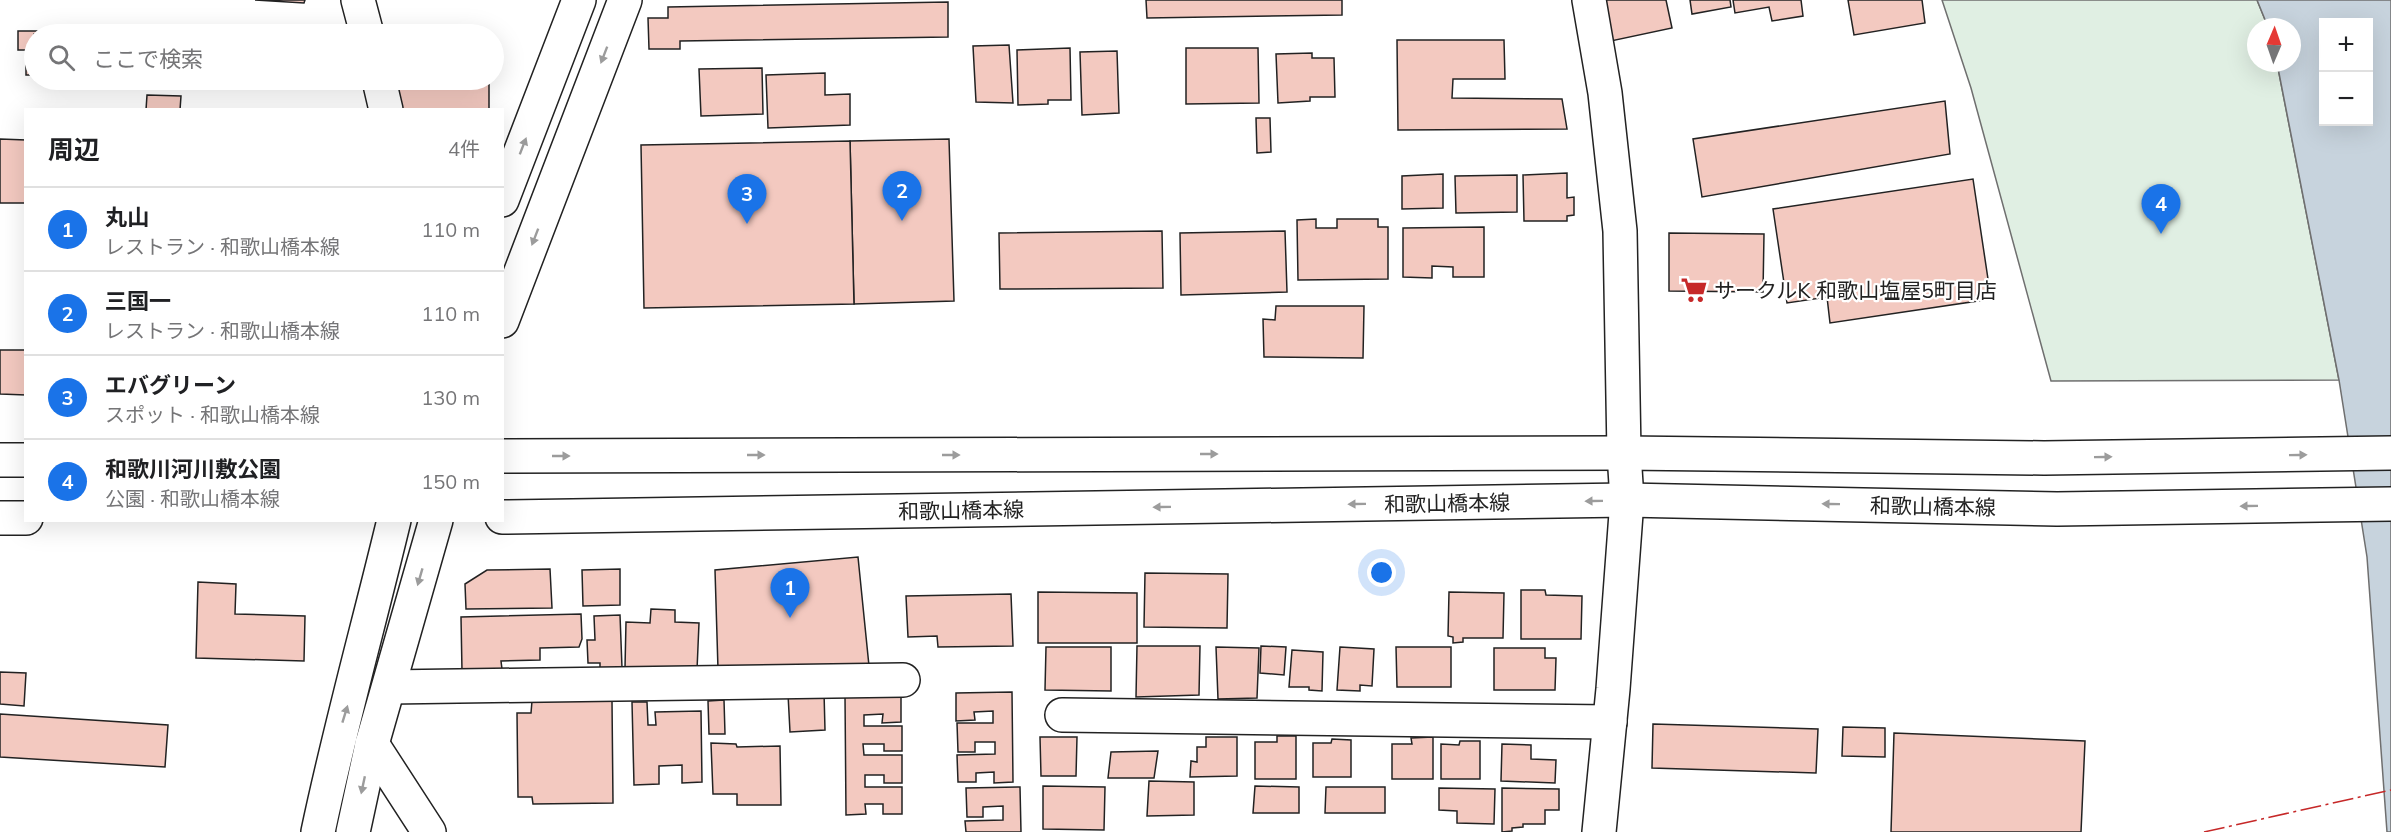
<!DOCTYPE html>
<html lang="ja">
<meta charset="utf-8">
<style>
body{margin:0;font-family:Mulish,"Noto Sans JP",sans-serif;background:#f6f6f6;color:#202124}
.controls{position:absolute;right:18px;top:18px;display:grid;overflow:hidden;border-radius:0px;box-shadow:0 6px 24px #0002}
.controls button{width:54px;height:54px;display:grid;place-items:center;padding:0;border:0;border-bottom:2px solid #e0e0e0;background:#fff;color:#202124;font:30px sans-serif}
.compass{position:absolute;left:2247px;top:18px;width:54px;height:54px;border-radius:50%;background:#fff;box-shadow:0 6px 24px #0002;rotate:2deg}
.you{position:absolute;left:1382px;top:573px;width:21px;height:21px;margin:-15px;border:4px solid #fff;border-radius:50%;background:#1a73e8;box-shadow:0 0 0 9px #1a73e833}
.badge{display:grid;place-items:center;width:39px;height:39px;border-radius:50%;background:#1a73e8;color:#fff;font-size:20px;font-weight:700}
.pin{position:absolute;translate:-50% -50px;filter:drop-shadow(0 2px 3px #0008)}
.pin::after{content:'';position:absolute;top:32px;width:21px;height:18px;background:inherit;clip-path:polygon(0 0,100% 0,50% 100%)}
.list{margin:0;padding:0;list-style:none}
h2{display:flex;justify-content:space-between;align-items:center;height:78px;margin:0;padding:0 24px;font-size:26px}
h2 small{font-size:20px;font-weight:400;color:#757577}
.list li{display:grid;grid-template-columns:39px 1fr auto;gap:18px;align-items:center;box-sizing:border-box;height:84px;padding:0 24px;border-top:2px solid #e0e0e0}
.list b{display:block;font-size:22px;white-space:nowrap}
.list p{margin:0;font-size:20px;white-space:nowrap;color:#757577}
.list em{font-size:20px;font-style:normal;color:#757577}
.icon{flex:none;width:33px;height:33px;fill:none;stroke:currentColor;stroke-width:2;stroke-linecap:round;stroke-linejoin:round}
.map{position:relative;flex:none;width:2391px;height:832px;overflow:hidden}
.search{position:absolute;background:#fff;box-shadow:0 6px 24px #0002;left:24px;top:24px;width:480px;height:66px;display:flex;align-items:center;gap:15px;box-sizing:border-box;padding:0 21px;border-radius:33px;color:#757577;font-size:22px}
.panel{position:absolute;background:#fff;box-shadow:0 6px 24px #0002;left:24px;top:108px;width:480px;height:414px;border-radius:0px}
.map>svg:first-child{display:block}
.green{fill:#e0efe3;stroke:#6f6f6f;stroke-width:1.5}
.water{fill:#c7d3dd;stroke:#6f6f6f;stroke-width:1.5;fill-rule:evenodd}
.building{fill:#f3c9c0;stroke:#222;stroke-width:1.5}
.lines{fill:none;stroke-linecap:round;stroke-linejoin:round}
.street-casing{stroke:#222;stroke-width:36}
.secondary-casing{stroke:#222;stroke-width:36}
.primary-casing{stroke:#222;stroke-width:36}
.street{stroke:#fff;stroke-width:33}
.secondary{stroke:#fff;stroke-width:33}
.primary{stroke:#fff;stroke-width:33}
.power{stroke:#c62828;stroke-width:1.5;stroke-dasharray:21 4.5 3 4.5;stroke-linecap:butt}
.oneway{fill:#9c9c9c}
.labels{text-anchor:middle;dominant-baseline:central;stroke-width:4.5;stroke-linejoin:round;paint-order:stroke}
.poi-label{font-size:21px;fill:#222;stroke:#fff;text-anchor:start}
.street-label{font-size:21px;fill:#222;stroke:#fff}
</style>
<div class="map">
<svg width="2391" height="832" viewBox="0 0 2391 832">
<rect width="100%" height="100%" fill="#fff"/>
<path class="green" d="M1942,0H2257L2268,27H2256V63H2277L2339,380L2051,381L1971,88Z"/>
<path class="water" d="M2257,0H2391V832H2387L2367,557L2339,380L2277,63H2292V27H2268ZM2324,22H2368V122H2324Z"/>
<g class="building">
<path d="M255,0H305L304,3Z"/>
<path d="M1146,0H1342V15L1147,18Z"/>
<path d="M1597,0H1666L1672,28L1611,41Z"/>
<path d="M1690,0H1730L1731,7L1692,14Z"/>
<path d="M1733,0H1801L1803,16L1772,21L1769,7L1735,13Z"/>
<path d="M1848,0H1922L1925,23L1854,35Z"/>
<path d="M948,2V37L680,41V49H649L648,18H668V7Z"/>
<path d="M18,31H55V34H34V75H26V50H18Z"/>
<path d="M1397,40H1504L1505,79H1453L1452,98L1562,99L1567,129L1398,130Z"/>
<path d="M1009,45L1013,103L976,102L973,46Z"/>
<path d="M1070,48L1071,100H1048V104L1018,105L1017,50Z"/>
<path d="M1186,48H1258L1259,103L1186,104Z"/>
<path d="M1117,51L1119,113L1082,115L1080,52Z"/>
<path d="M1312,53V58H1334L1335,97H1310V101L1278,103L1276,54Z"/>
<path d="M762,68L763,114L701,116L699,69Z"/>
<path d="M825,73V95L850,94V125L768,128L766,75Z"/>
<path d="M395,80H489V110H401Z"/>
<path d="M147,95L181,96L180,110H146Z"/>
<path d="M1945,101L1950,154L1702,197L1693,139Z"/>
<path d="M1256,118H1270L1271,152L1257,153Z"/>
<path d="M0,139L26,140V203H0Z"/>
<path d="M949,139L954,301L854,304L850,141Z"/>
<path d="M850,141L854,304L644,308L641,145Z"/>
<path d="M1567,173V198L1574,197V215L1567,216V221H1524L1523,175Z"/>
<path d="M1443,174V208L1402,209V176Z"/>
<path d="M1517,175V212L1456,213L1455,176Z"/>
<path d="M1973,179L1991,299L1830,323L1827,297L1787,303L1773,209Z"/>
<path d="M1316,219V228H1337V219H1378V227H1388V279L1298,280L1297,220Z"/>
<path d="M1484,227V277H1453V267L1432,266V278L1403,277V228Z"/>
<path d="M1162,231L1163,288L1000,289L999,233Z"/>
<path d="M1285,231L1287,292L1181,295L1180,233Z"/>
<path d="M1669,233L1764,234L1763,292L1669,291Z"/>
<path d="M1276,306H1364L1363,358L1264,357L1263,319L1275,320Z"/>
<path d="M0,350H26V395L0,394Z"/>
<path d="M858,557L869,666L718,669L715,570Z"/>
<path d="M550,569L552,608L466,609L465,584L487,570Z"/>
<path d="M620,569V605L583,606L582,570Z"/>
<path d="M1145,573L1228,574L1227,628L1144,627Z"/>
<path d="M198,582L236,584L235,614L305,616L304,661L196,658Z"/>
<path d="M1521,590H1545L1546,595L1582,596L1581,639H1521Z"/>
<path d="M1038,592L1137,593V643H1038Z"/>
<path d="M1449,592L1504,593L1503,638H1463V642L1453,643V637L1448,636Z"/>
<path d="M1011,594L1013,646L938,647L937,636L908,637L906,596Z"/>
<path d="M651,609L675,610V622L699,623L697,670L625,668L626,622L650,623Z"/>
<path d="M581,614L582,639L579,647L540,648V660L501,661L502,669L462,671L461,617Z"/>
<path d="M620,615L622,668H600V663H588L587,640H595L594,616Z"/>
<path d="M1137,646H1200L1199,695L1136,697Z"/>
<path d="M1261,646L1286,647L1284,675L1260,673Z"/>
<path d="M1046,647H1111V691L1045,690Z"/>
<path d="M1216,647L1259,648L1257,698L1218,699Z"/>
<path d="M1340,647L1374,649L1372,686L1360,685V691L1337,690Z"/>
<path d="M1396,647H1451V687H1397Z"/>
<path d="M1494,648H1545V658H1556L1555,690H1494Z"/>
<path d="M1292,650L1323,652L1322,691L1309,690V687H1289Z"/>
<path d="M0,672L26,673L24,706L0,704Z"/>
<path d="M824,692L825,730L790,732L788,694Z"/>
<path d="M1012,692L1013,782L994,783V772L976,773V782H958L957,755L995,754V742H975V752H958L957,723H993V711L974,712L975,720L956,721V693Z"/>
<path d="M901,694V722L882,723L883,714L864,715V726H902V751H884V744H863L864,755H902V783H884V775H865V787H902V814H883V804H865L866,814L846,815L845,696Z"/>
<path d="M724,700L725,734H709L708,701Z"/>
<path d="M532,701H612L613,803L533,804L532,797H518L517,713H531Z"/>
<path d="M632,702H647L648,725H656L655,712L701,711L702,782L682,783V765L659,766V784L634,785Z"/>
<path d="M0,714L168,725L165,767L0,757Z"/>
<path d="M1653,724L1818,729L1816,773L1652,768Z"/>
<path d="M1843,727L1885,728V757L1842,756Z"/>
<path d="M1894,733L2085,741L2081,832H1891Z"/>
<path d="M1277,736H1296V779H1255V742H1277Z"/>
<path d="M1040,737H1077L1076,776H1041Z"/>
<path d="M1206,737H1237V776L1190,777L1191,761L1197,762V747H1206Z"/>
<path d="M1433,737V779H1392V744H1412L1411,738Z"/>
<path d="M1332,739L1351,740V777H1313V743H1331Z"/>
<path d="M1460,741H1480V779H1441V744L1459,745Z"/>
<path d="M711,743L736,744L737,747L780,746L781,805H737V794H713Z"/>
<path d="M1502,744L1531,745V759L1556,760L1555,783L1501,781Z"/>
<path d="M1158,751L1154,778H1108L1111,752Z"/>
<path d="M1149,781L1194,782V815L1147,816Z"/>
<path d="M1043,786L1105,787L1104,830L1043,829Z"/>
<path d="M1255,786L1299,787V813H1253Z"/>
<path d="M1020,787L1021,832H966L965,821L1003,820V806L983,807V817H967L966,788Z"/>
<path d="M1326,787H1385V813H1325Z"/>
<path d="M1439,788L1495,789L1494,824L1457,823V811L1439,810Z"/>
<path d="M1502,788L1559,789V810H1545V824H1523V827L1512,828V831L1502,832Z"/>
</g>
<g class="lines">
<g class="street-casing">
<g id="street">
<path d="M358,0L367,34"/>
<path d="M1589,0L1605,93L1620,231L1624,453L1627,500L1613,689L1599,832"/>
<path d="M379,80L386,110"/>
<path d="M389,687L903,680"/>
<path d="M1062,715L1610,722"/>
<path d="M372,744L429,832"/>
</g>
</g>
<g class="secondary-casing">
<g id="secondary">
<path d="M502,200L579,0"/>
<path d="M502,321L625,0"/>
<path d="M318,832C340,727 369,624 394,520"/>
<path d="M353,832L372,744L436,520"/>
</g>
</g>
<g class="primary-casing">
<g id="primary">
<path d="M502,456L1624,453L2044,458L2391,453"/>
<path d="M0,460H26"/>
<path d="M502,517L1627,500L2057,509L2391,504"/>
<path d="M0,518H26"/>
</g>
</g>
<use href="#street" class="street"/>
<use href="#secondary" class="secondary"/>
<use href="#primary" class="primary"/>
<path class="power" d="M2204,832L2391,790"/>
</g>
<defs><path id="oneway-solid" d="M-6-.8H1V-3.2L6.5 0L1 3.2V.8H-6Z" transform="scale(1.5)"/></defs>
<g class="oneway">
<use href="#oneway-solid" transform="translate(604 55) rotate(111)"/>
<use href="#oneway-solid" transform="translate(523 146) rotate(-69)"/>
<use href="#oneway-solid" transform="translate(535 237) rotate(111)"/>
<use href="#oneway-solid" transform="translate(1209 454)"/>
<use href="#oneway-solid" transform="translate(756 455)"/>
<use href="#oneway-solid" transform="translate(951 455)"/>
<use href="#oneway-solid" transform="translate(2298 455) rotate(-1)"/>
<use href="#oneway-solid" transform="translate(561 456)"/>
<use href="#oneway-solid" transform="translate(2103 457) rotate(-1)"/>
<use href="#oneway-solid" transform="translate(1594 501) rotate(179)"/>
<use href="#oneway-solid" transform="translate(1357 504) rotate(179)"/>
<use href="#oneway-solid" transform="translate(1831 504) rotate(-179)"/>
<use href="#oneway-solid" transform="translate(2249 506) rotate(179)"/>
<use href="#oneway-solid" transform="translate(1162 507) rotate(179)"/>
<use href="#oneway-solid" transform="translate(420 577) rotate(106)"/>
<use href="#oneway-solid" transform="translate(345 714) rotate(-73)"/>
<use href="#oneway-solid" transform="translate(363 785) rotate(102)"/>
</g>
<defs>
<g id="supermarket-bare" transform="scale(2.07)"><path d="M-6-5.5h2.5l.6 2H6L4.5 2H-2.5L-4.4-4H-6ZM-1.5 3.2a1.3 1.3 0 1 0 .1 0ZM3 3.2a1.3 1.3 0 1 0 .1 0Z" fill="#c62828" stroke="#fff" stroke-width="2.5" paint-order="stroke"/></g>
</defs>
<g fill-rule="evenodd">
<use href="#supermarket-bare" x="1694" y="290"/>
</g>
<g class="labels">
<g class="poi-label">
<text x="1714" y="290">サークルK 和歌山塩屋5町目店</text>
</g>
<g class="street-label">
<text transform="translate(1447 503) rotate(-1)">和歌山橋本線</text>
<text transform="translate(1933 506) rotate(1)">和歌山橋本線</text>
<text transform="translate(961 510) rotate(-1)">和歌山橋本線</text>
</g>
</g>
</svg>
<div class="controls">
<button>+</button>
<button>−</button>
</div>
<svg class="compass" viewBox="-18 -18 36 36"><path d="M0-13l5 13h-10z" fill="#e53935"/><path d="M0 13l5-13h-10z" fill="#757577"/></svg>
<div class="you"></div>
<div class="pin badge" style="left:790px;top:618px">1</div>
<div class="pin badge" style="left:902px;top:221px">2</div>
<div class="pin badge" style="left:747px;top:224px">3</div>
<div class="pin badge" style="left:2161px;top:234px">4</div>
<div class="search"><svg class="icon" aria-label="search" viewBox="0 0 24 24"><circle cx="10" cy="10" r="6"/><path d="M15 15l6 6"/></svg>ここで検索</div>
<section class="panel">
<h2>周辺<small>4件</small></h2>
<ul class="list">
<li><span class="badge">1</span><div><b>丸山</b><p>レストラン · 和歌山橋本線</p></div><em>110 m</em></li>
<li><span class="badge">2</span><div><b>三国一</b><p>レストラン · 和歌山橋本線</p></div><em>110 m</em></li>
<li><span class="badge">3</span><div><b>エバグリーン</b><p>スポット · 和歌山橋本線</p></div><em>130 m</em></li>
<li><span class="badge">4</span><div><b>和歌川河川敷公園</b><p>公園 · 和歌山橋本線</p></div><em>150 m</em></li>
</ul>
</section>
</div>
